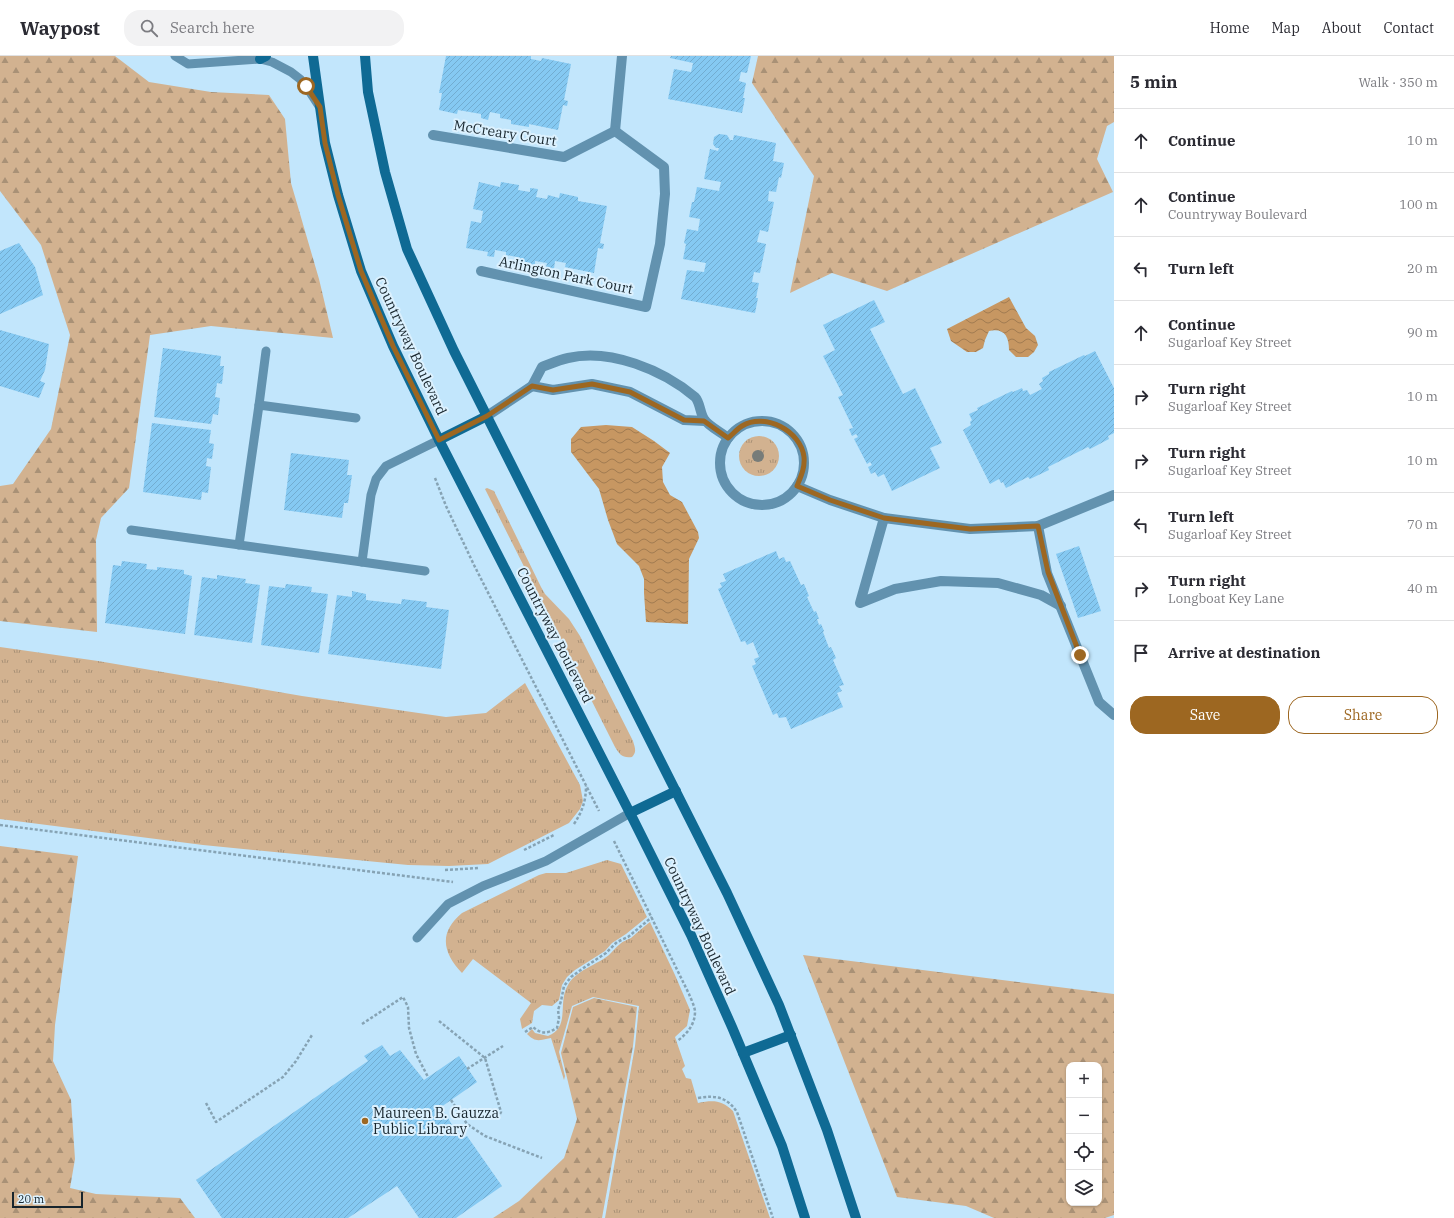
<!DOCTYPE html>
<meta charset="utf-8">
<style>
body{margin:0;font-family:"IBM Plex Serif",serif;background:#f2f2f3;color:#2b2b33}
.controls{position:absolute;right:12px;bottom:12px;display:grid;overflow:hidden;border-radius:8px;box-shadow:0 1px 3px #0004}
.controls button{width:36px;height:36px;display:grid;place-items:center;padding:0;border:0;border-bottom:1px solid #e1e1e2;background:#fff;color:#2b2b33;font:20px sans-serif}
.scale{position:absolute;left:12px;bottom:10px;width:71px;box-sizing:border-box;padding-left:4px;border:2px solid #17252d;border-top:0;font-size:11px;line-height:14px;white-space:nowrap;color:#17252d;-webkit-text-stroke:3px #dcf1fe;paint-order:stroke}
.stop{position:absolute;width:12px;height:12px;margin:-9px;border:3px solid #9d6721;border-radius:50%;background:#fff}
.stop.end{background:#9d6721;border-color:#fff;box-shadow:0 1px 4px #0008}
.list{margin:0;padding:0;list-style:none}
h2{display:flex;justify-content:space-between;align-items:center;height:52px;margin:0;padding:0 16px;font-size:17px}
h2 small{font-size:13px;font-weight:400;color:#7c7c81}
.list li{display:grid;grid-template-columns:26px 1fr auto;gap:12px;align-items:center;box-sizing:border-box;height:64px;padding:0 16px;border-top:1px solid #e1e1e2}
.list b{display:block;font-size:15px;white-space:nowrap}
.list p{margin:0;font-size:13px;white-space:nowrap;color:#7c7c81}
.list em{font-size:13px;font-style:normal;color:#7c7c81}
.actions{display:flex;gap:8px;padding:12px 16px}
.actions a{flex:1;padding:9px 0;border:1px solid #9d6721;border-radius:16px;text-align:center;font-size:14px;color:#9d6721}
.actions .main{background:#9d6721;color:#fff}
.icon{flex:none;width:22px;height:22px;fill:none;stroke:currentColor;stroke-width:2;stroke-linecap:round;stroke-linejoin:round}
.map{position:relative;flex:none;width:1114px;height:1162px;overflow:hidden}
header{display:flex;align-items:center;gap:24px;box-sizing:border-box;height:56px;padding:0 20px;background:#fff;border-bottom:1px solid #e1e1e2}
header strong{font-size:19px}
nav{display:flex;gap:22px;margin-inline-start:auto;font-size:14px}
.search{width:280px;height:36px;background:#f2f2f3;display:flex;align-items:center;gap:10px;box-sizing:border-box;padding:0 14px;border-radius:16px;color:#7c7c81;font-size:15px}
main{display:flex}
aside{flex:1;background:#fff}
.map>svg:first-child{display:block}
.grass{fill:url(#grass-tufts)}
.forest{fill:url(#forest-firs);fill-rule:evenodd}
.water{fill:url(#water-waves)}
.building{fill:url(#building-hatch)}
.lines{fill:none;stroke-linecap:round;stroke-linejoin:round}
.path{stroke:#86a3b4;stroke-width:2.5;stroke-dasharray:3 2;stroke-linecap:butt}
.lane{stroke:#6292af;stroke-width:9}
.street{stroke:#6292af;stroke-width:10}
.secondary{stroke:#0f6a94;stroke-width:10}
.tree{fill:#777c79}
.route{stroke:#9d6721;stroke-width:5}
.poi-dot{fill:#9d6721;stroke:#dcf1fe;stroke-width:1.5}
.labels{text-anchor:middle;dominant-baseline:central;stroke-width:4;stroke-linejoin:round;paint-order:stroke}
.street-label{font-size:14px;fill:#17252d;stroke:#dcf1fe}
.poi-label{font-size:14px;fill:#17252d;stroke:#dcf1fe;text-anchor:start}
</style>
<header>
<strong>Waypost</strong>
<div class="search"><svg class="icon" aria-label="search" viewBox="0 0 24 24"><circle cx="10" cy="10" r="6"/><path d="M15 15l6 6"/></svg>Search here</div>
<nav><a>Home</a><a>Map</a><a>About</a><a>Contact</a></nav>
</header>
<main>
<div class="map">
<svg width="1114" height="1162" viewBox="0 0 1114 1162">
<defs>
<pattern id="grass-tufts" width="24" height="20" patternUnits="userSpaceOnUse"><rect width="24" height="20" fill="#d2b290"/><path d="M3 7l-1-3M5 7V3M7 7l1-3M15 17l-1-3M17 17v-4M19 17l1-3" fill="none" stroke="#a99176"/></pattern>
<pattern id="forest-firs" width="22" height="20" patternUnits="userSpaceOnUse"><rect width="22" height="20" fill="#d2b290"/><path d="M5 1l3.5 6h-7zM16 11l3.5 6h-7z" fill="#a99176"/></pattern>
<pattern id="water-waves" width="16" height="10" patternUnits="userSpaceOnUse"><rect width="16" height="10" fill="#c79762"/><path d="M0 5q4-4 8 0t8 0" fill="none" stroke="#a17b51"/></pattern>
<pattern id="building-hatch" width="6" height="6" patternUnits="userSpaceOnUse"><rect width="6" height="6" fill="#85c9f2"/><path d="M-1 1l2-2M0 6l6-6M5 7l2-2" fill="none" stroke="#72acd0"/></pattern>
</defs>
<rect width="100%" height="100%" fill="#c2e6fc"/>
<g class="grass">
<circle cx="759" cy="400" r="20"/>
<path d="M487,432L494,435L541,531L545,538L569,563L580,580L633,685C635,692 637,696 632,701C622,702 620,699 615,691L486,435L485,433Z"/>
<path d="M0,591L98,605L302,640L446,661L486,657L525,627L580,729L583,745L580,753L569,767L488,808L449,810L408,809L203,789L0,763Z"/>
<path d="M607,804L621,808L647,861L626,878L612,887L605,895L575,914L567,921L562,929L559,944L552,950L542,949L534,955L532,967L522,973L520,963L531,947L473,903L462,917C442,896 439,876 462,857L539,819L546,817H566Z"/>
<path d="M650,866L675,919L690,954L687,970L675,981L685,1010L682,1013L686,1022L691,1023L698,1047C713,1044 722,1044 733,1055L770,1162H605L635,990L639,950L593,941L572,950L559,996L565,1020L564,1024L551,982C539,984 536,987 527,978L532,973L535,977L548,980C571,971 557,947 568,929C576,914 597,909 609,899C613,895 616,891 620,888C623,885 627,884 631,882C637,877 643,871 650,866Z"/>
</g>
<g class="forest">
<path d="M0,0H115L149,26L211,36L269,39L285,63L291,127L319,223L333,282L211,270L150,279L129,432L101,462L96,484L97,576L0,565V430L13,428L51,373L70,279L41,189L0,135Z"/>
<path d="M758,0H1114V66L1107,70L1097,103L1113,136L887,235L832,217L790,237L814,120L752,27Z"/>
<path d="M0,790L78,800L55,969L53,1005L71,1044L75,1103L70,1132L96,1138L180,1142L195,1162H0Z"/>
<path d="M803,899L1114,938V1159L1105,1162H994L966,1150L897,1141ZM1069,1009H1099V1147H1069Z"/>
<path d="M594,942L637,951L633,990L602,1162H493L519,1145L564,1102L577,1063L561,997L573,951Z"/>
</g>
<g class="water">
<path d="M1009,241L1026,272L1035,280L1038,289L1034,296L1028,301H1016L1009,294C1009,280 1004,272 989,275L985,284L983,292L976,296H967L951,285L947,273Z"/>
<path d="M606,369L632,371L654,385L670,397L662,411L663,426L670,439L682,446L698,476L699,482L689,503L688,568L646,566L644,537V523L639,510L617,488L608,464L599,433L571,396V383L581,371Z"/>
</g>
<g class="building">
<path d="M446,0H531V3L541,5L542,2L571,8L564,44L568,45L567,50L563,49L558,74L529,68V71L511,68V64L500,62V58L490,56L488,64L481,62V58L458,54L457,58L439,54L442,37H439Z"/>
<path d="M671,0H751L747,17L741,16L739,25L746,27L743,42H745L742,57L668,43L674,13L691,16L693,7L670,2Z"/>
<path d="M719,78L727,79L730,84H733L734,79L776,87L773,105L784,107L781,122L779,121L776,136L769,135L768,145L774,146L768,176L760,174L757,186L766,188L760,217L754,216L752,226L759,227L756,242H758L755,257L681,243L687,214L704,216L706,207L683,203L686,188L684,187L687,173L698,175L700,163L689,161L692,146H694L697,131L719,135L721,126L704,123L710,93L718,95L719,92H716L713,88L714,81Z"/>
<path d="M479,126L500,131L501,126L519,129L518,134L530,136V132L538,133L536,141L547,143L548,139L559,142L560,137L578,141V145L607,150L600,187L604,188L603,193L598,192L594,217L565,211L566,207L555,205L554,213L546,211L547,207L535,205V209L517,205V201L506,199V196L495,194L494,201L487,200L488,196L466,192L471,165L481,167L483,155L473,153Z"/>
<path d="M19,187L35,211L43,239L0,258V195Z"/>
<path d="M874,244L885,266L870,273L903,338L915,332L942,387L930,392L940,412L892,435L884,418L878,421L875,416L871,418L868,411L872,409L870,406L867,408L854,383L858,381L856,378L852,380L849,373L853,372L838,341L843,339L823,300L835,294L823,269Z"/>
<path d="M0,274L49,288L45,314L40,325L45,327L39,342L0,330Z"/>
<path d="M163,292L221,300L220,310H224L222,328L217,327L215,341L220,342L218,359L213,358L211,368L154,361Z"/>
<path d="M1095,295L1114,332V377L1108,380L1109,383L1090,393L1088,391L1048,411L1049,414L1030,423L1028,421L1006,432L1003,426L1001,427L999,423L990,428L963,374L971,369L970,366L972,364L969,358L978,354L977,352L1012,335L1013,336L1022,332L1023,335L1027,334L1030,339L1042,333L1039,328L1043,325L1042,322L1049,318V316L1084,299L1085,300Z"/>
<path d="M152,367L211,374L209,387L214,388L212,403L207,402L206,410L211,411L208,437L202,436L201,444L143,436Z"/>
<path d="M291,397L349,404L347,419H352L348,447H344L342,462L284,454Z"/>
<path d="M1079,490L1101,555L1078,562L1056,498Z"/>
<path d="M776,495L779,503L784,501L786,506L790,505L801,529L804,528L809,540L807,541L814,556L816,555L819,563H817L819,569L821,568L824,575L823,576L829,592L831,591L836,602L833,604L844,629L839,630L842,635L837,637L843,651L791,673L786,661L779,662L777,657L773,659L752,610L756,608L754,603L759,601L753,586L747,589L745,585L741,586L718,533L722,531L720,527L726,525L723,518Z"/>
<path d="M122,505L147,508L146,513L157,514V511L184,514V518L192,520L185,578L105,567L113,509L121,510Z"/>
<path d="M217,519L246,523L245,527L260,529L252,587L194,579L202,521L217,523Z"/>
<path d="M286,528L312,531L311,536L328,538L319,597L261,589L269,530L285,532Z"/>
<path d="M352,535L366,538V544L401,548L402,543L427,546L426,551L449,554L441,613L328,598L337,539L352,541Z"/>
<path d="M382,989L390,1000L400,994L424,1024L459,1000L477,1026L441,1051L461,1083L467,1080L502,1130L456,1162H419L397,1130L348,1162H222L196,1124L368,1005L364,1000Z"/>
</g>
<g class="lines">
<g class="path">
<path d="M435,422L446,450L474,509L599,755"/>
<path d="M574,768C582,756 586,745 586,730"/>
<path d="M0,769L453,826"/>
<path d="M614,785L689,938C691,943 695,951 695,956C695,969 686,979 677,985"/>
<path d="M524,794L554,779"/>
<path d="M445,814L479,812"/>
<path d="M439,965L485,1002L501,1056L500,1058"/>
<path d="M362,968L403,941L408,951L409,972L416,998L428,1021"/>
<path d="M525,976L533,971C542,979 548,977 557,972L559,962L558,954L561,945L564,930L571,921L582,913L606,897L617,886L628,881L652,861"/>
<path d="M467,1013L503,990"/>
<path d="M698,1042C716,1039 727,1041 737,1056L773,1162"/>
<path d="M451,1044L467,1068L485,1080L542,1102"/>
<path d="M206,1047L216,1066L283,1021L296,1005L312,979"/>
</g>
<g class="lane">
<path d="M175,0L188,8L260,3L272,6L291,16L300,23L306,30L319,50"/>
<path d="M259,349L266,295"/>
<path d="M131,474L362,506L371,439L376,423L386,410L439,384"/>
<path d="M239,489L259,349L356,362"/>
<path d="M362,506L425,515"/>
<path d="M417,882L448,848L483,830L546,805L630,757"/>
</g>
<g class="street">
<path d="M615,75L622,0"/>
<path d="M433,79L564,101L615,75"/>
<path d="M481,215L646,251L660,188L665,138L664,111L615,75"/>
<path d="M532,330L553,334L592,328L630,336L684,364L705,365"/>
<path d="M487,360L532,330L542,311C550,308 559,304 568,302C610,292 663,314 695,341C700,346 700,357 704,363C707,369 722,377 728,382"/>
<circle cx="762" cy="407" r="42"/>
<path d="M797,430L830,444L884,462L970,473L1038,470L1114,439"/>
<path d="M884,462L860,547L895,533L941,525L998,527L1041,539L1061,550"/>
<path d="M1038,470L1047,517L1080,599L1099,646L1114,659"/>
</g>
<g class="secondary">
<path d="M313,0L325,87L338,139L361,215L393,290L439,384L630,757L691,879L732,971L782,1090L805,1162"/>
<path d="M365,0L368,36L385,116L407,193L454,295L727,837L779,949L827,1074L856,1162"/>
<path d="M260,3L266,0"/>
<path d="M439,384L487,360"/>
<path d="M630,757L676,735"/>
<path d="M743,997L791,979"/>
</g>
</g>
<circle class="tree" cx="758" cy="400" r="6"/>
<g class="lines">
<path class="route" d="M306,30L320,51L325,87L338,139L361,215L393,290L439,384L487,360L532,330L553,334L592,328L630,336L684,364L704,365L728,382C733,378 737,373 742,370C765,356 801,375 804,401C805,412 801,420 797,430L830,444L884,462L970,473L1038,470L1048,516L1080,599"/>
</g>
<circle class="poi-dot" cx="365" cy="1065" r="4"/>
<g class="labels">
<g class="street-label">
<text transform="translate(505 77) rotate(9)">McCreary Court</text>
<text transform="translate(566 219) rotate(12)">Arlington Park Court</text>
<text transform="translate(411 290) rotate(65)">Countryway Boulevard</text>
<text transform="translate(555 579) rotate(63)">Countryway Boulevard</text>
<text transform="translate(700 870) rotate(65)">Countryway Boulevard</text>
</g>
<g class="poi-label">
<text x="373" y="1057">Maureen B. Gauzza<tspan x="373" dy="16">Public Library</tspan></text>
</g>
</g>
</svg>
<div class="controls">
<button>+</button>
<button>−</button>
<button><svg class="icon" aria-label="locate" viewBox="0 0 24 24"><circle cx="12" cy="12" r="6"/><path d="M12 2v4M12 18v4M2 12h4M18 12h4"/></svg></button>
<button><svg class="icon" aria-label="layers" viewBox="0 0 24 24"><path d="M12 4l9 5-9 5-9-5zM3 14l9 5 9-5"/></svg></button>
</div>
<div class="scale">20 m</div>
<div class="stop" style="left:306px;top:30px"></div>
<div class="stop end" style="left:1080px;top:599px"></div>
</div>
<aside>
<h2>5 min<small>Walk · 350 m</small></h2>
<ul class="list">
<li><svg class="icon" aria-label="ahead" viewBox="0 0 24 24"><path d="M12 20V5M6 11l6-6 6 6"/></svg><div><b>Continue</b></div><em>10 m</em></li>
<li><svg class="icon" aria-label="ahead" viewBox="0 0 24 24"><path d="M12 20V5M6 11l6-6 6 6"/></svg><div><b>Continue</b><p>Countryway Boulevard</p></div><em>100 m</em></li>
<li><svg class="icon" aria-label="left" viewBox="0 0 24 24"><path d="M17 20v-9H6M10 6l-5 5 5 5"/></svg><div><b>Turn left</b></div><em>20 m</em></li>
<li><svg class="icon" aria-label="ahead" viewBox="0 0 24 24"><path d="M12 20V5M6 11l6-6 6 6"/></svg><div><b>Continue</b><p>Sugarloaf Key Street</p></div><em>90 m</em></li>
<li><svg class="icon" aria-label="right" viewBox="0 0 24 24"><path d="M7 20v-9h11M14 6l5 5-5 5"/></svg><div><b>Turn right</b><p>Sugarloaf Key Street</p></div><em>10 m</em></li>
<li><svg class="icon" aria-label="right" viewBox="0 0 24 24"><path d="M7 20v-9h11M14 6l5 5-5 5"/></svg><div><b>Turn right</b><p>Sugarloaf Key Street</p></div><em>10 m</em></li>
<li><svg class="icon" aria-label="left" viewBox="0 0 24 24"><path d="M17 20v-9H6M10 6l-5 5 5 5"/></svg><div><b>Turn left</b><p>Sugarloaf Key Street</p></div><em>70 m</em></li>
<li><svg class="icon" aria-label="right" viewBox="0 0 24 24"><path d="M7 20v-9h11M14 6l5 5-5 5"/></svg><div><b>Turn right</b><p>Longboat Key Lane</p></div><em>40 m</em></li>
<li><svg class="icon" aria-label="arrive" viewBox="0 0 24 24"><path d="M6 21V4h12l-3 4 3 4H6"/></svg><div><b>Arrive at destination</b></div></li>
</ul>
<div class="actions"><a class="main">Save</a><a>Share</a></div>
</aside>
</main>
